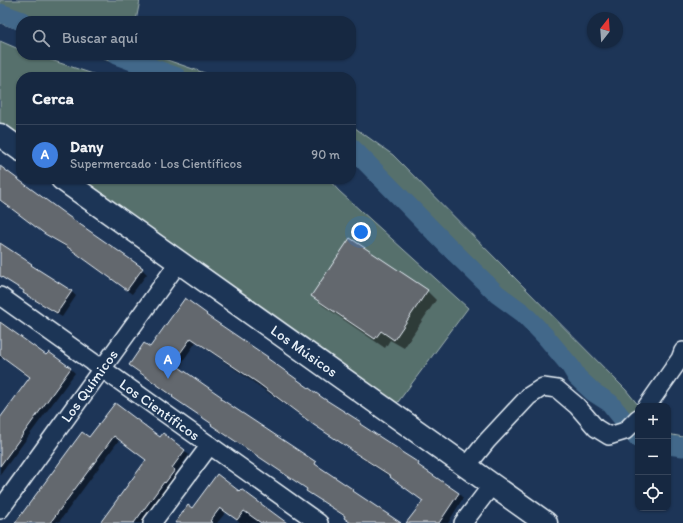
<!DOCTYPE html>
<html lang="es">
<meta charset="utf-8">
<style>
body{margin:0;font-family:Itim,sans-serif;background:#1f3048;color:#f1f3f6}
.controls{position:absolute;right:12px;bottom:12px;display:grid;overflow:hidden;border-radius:8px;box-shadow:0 1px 3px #0004}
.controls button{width:36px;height:36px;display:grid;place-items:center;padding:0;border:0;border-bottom:1px solid #35445a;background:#162841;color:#f1f3f6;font:20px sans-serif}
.compass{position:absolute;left:587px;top:12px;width:36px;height:36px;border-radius:50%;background:#162841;box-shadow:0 1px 3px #0004;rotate:17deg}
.you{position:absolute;left:361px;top:232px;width:14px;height:14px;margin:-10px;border:3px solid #fff;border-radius:50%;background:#1a73e8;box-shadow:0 0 0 6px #1a73e833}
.badge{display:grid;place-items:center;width:26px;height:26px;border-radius:50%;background:#d6ab8b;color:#fff;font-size:13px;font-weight:700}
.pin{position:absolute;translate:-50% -33px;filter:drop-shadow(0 1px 2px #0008)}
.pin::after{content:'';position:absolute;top:21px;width:14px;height:12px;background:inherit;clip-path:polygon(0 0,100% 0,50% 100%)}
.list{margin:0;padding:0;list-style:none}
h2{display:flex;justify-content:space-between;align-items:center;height:52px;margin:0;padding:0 16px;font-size:17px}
h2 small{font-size:13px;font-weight:400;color:#9ea6b1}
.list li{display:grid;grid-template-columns:26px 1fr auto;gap:12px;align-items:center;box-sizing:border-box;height:60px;padding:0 16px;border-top:1px solid #35445a}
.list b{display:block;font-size:15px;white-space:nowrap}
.list p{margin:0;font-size:13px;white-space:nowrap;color:#9ea6b1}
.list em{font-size:13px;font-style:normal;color:#9ea6b1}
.icon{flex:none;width:22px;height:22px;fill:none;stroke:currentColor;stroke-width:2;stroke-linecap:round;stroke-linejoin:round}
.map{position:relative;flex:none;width:683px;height:523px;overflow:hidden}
.search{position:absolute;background:#162841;box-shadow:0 1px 3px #0004;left:16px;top:16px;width:340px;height:44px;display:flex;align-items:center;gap:10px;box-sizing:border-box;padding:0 14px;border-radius:16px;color:#9ea6b1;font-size:15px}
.panel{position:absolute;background:#162841;box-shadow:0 1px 3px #0004;left:16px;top:72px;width:340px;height:112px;border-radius:16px}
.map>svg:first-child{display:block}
.green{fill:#566f6c;stroke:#9fb0b2}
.shadow{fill:#0007}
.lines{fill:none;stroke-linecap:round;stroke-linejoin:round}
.canal{stroke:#42688a;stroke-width:19}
.building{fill:#64676e;stroke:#e8f1f8}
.street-casing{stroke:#e8f1f8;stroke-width:20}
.secondary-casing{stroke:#e8f1f8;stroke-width:25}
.street{stroke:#1d3557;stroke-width:17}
.secondary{stroke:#1d3557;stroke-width:22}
.labels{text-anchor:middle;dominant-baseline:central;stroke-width:3;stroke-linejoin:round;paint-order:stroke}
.street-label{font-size:15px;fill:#e8f1f8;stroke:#1d3557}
</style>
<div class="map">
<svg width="683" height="523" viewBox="0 0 683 523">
<rect width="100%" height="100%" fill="#1d3557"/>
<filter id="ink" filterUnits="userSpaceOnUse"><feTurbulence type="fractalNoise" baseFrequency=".025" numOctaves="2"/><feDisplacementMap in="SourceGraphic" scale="8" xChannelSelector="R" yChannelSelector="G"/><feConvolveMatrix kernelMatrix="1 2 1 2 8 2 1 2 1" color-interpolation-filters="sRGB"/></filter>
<g filter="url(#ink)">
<g class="green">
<path d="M0,0H140L136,21H21V30L0,23Z"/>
<path d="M0,41L21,50V55H36L102,77H21V145L0,130Z"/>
<path d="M94,55H153L216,77H150Z"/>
<path d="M351,125L393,155L626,390L639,406H638V442L596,394L356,165L351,162Z"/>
<path d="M69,179H328L339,191L468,308L395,406Z"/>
<path d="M668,434L683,437V454L668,453Z"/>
</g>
<g class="shadow">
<path d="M0,168L142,269L147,274L132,294L72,251L51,238L0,201Z"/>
<path d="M0,242L36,269L71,291L76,296L62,317L29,297L25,292L0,274Z"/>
<path d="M427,291L436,300L404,348L390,340L385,348L322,305L313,296Z"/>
<path d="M185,299L212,319L267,358L272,362L323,399L361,423L365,428L418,464L423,469L459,494L463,498L448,523H407L423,501L392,478L358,456L352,450L320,429L196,342L178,368L222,398L226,403L315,463L320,468L399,523H350L345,517L313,495L308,490L217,430L213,425L135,370L130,365L151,349Z"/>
<path d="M0,321L47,356L70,368L75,373L0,475V421L30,378L2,357L0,360Z"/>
<path d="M115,405L161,438L184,450L189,455L176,473L179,476L169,486L142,523H101L146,460L119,440L59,522L57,521L56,523H14L26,509L90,439Z"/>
<path d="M241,490L287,523H240L226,512L217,523H176L192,509L239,492Z"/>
</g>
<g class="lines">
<g class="canal">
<path d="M0,13L22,21"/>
<path d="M116,55L177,77"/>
<path d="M351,147L447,245L497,294L523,313L546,337L571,367L577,377L593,392L610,403L638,438"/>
<path d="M668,445L683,447"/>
</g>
</g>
<g class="building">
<path d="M0,166L68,216L143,268L127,290L66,246L45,234L0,200Z"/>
<path d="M350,238L428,290L394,340L381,331L375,339L311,296Z"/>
<path d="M0,243L32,264L31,265L72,291L57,313L23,293L24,291L0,276Z"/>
<path d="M185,298L207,314L206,315L268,357L267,358L323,398L361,422L360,424L400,450V451L419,463L418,465L459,493L439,523H406L423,501L390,477L391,476L352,451V450L314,425L258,383L191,338L173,363L222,397L221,399L316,462L315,464L354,490L353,491L401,523H351L344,518L345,516L306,491L307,489L211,425L212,424L172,397L173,396L129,365L144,343L150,347Z"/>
<path d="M0,322L46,355L49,352L71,368L0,466V418L30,377L0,355Z"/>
<path d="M115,403L160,437L163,433L185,450L172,468L175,470L165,483L164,482L134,523H100L146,460L114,436L50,523H15L82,432L89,437Z"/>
<path d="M217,474L239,491L241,489L287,523H261L244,511L237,520L220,508L210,521L213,523H175L188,505L192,508Z"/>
</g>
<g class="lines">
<g class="street-casing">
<g id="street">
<path id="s1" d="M0,296L319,523"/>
<path d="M647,406L680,359L683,351"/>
<path d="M466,467L487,441L529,396L543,387L557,389L577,406L596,428L609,436L625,431L638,418"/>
<path id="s2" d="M0,510L179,262"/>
<path d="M152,523L210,445"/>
<path d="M463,523L492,485"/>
</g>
</g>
<g class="secondary-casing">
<g id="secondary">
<path d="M0,135L21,150"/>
<path id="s3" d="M62,179L546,523"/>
</g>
</g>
<use href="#street" class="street"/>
<use href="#secondary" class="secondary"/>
</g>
</g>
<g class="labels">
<g class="street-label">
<text stroke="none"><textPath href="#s3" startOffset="297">Los Músicos</textPath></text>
<text stroke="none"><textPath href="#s2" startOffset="153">Los Químicos</textPath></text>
<text stroke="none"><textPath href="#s1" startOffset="196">Los Científicos</textPath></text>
</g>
</g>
</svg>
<div class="controls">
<button>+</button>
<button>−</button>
<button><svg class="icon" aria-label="locate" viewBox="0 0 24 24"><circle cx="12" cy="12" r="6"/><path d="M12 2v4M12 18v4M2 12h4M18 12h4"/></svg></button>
</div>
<svg class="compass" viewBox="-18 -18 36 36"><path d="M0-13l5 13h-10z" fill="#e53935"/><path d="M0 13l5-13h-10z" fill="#9ea6b1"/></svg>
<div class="you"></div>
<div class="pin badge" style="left:168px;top:379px;background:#3f7fe0">A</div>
<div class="search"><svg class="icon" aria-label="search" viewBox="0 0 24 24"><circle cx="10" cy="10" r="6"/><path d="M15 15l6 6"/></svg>Buscar aquí</div>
<section class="panel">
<h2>Cerca<small></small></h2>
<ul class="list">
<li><span class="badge" style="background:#3f7fe0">A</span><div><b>Dany</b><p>Supermercado · Los Científicos</p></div><em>90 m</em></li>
</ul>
</section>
</div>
